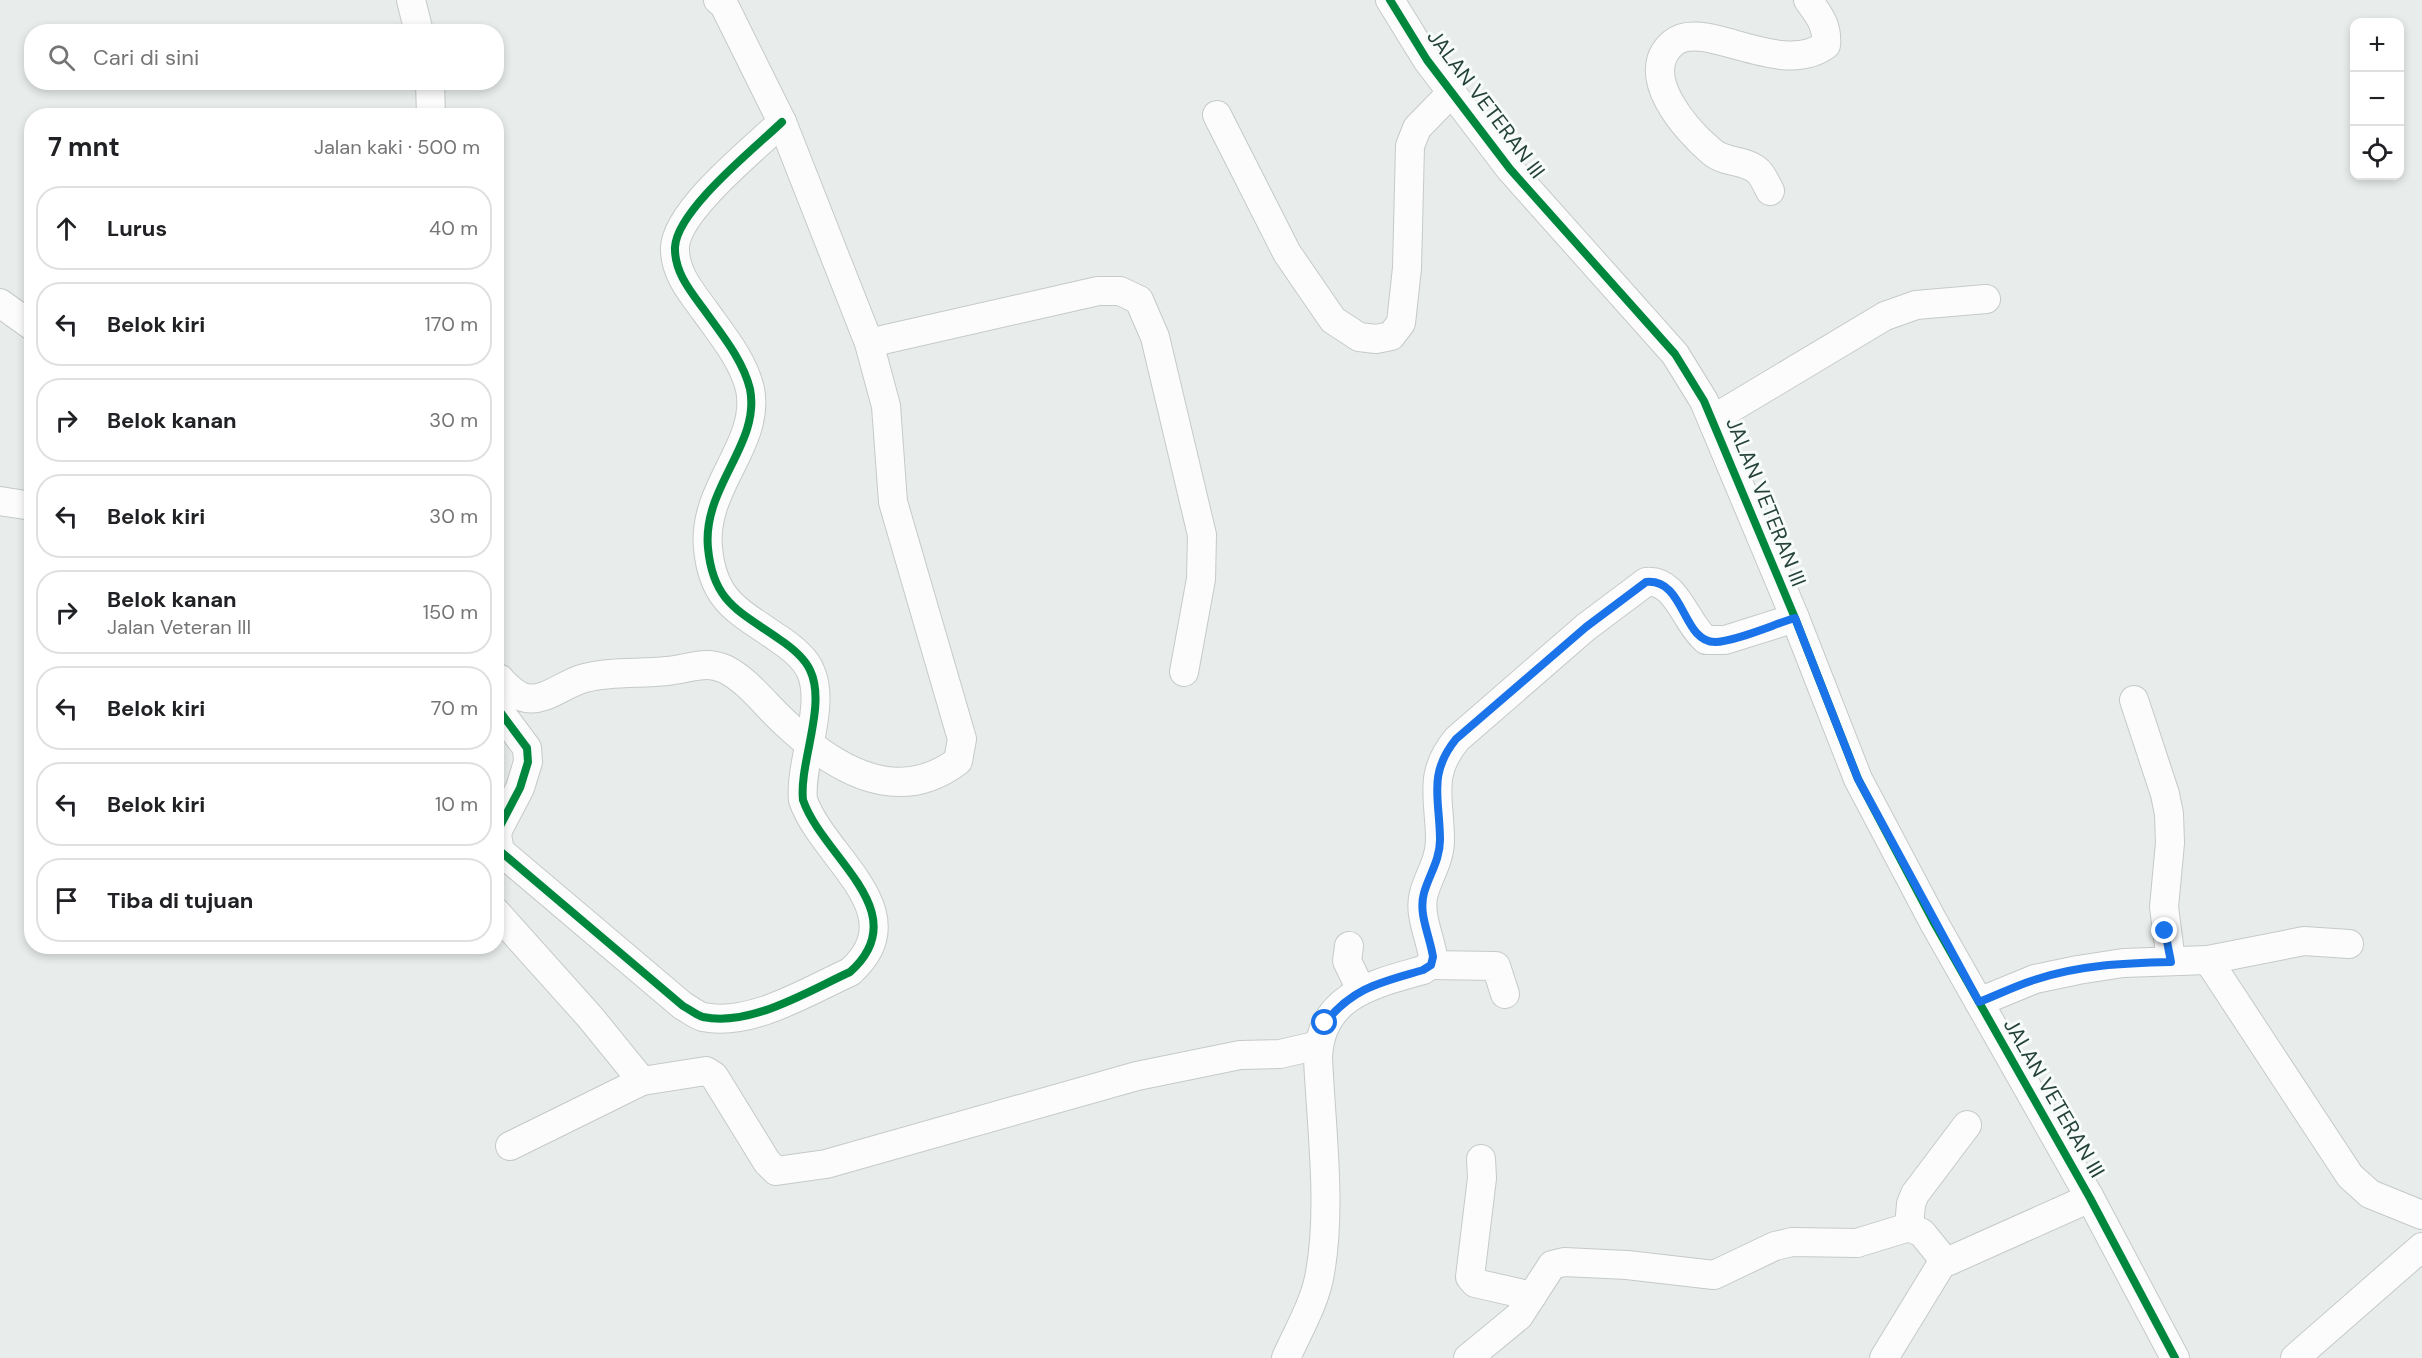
<!DOCTYPE html>
<html lang="id">
<meta charset="utf-8">
<style>
body{margin:0;font-family:"DM Sans",sans-serif;background:#f6f6f6;color:#202124}
.controls{position:absolute;right:18px;top:18px;display:grid;overflow:hidden;border-radius:12px;box-shadow:0 3px 9px #0003}
.controls button{width:54px;height:54px;display:grid;place-items:center;padding:0;border:0;border-bottom:2px solid #e0e0e0;background:#fff;color:#202124;font:30px sans-serif}
.stop{position:absolute;width:18px;height:18px;margin:-14px;border:4px solid #1a73e8;border-radius:50%;background:#fff}
.stop.end{background:#1a73e8;border-color:#fff;box-shadow:0 2px 6px #0008}
.list{margin:0;padding:0;list-style:none}
h2{display:flex;justify-content:space-between;align-items:center;height:78px;margin:0;padding:0 24px;font-size:26px}
h2 small{font-size:20px;font-weight:400;color:#757577}
.list li{display:grid;grid-template-columns:39px 1fr auto;gap:18px;align-items:center;box-sizing:border-box;height:84px;margin:0 12px 12px;padding:0 12px;border:2px solid #e0e0e0;border-radius:24px}
.list b{display:block;font-size:22px;white-space:nowrap}
.list p{margin:0;font-size:20px;white-space:nowrap;color:#757577}
.list em{font-size:20px;font-style:normal;color:#757577}
.icon{flex:none;width:33px;height:33px;fill:none;stroke:currentColor;stroke-width:2;stroke-linecap:round;stroke-linejoin:round}
.map{position:relative;flex:none;width:2422px;height:1358px;overflow:hidden}
.search{position:absolute;background:#fff;box-shadow:0 3px 9px #0003;left:24px;top:24px;width:480px;height:66px;display:flex;align-items:center;gap:15px;box-sizing:border-box;padding:0 21px;border-radius:24px;color:#757577;font-size:22px}
.panel{position:absolute;background:#fff;box-shadow:0 3px 9px #0003;left:24px;top:108px;width:480px;height:846px;border-radius:24px}
.map>svg:first-child{display:block}
.lines{fill:none;stroke-linecap:round;stroke-linejoin:round}
.minor-casing{stroke:#c5cac8;stroke-width:30}
.minor{stroke:#fcfcfc;stroke-width:28}
.cycleway-casing{stroke:#f7fbf9;stroke-width:11}
.cycleway{stroke:#00873e;stroke-width:8}
.route{stroke:#1a73e8;stroke-width:8}
.labels{text-anchor:middle;dominant-baseline:central;stroke-width:6;stroke-linejoin:round;paint-order:stroke}
.street-label{font-size:21px;fill:#24423a;stroke:#f7fbf9}
</style>
<div class="map">
<svg width="2422" height="1358" viewBox="0 0 2422 1358">
<rect width="100%" height="100%" fill="#e8edeb"/>
<g class="lines">
<g class="minor-casing">
<g id="minor">
<path d="M411,0L419,32"/>
<path d="M1390,0L1427,60L1510,169L1675,354L1704,401L1795,618L1858,779L1933,921L2090,1198L2175,1358"/>
<path d="M430,82L431,116"/>
<path d="M1217,115L1287,253L1333,320L1359,337L1376,339L1391,336L1401,323L1407,268L1410,146L1417,128L1452,92"/>
<path d="M1770,191C1767,185 1763,176 1758,171C1746,160 1725,163 1712,152C1686,130 1636,74 1673,43C1703,17 1780,79 1826,45C1828,26 1819,15 1808,0"/>
<path d="M0,303L32,326"/>
<path d="M869,343L1098,291H1120L1139,300L1155,337L1202,535L1201,579L1184,672"/>
<path d="M1713,419L1885,316L1916,305L1986,299"/>
<path d="M0,501L32,506"/>
<path d="M496,677C506,684 514,696 526,698C546,702 566,682 585,678C611,671 640,674 667,671C680,670 694,665 707,665C712,665 720,667 725,669C747,680 764,703 782,720C831,767 896,808 958,761L962,739L893,502L886,406L869,343L782,122L724,5L718,0"/>
<path d="M500,679L498,709L527,748L528,762L520,788L499,828L497,835L500,851L683,1006C689,1009 696,1015 703,1017C751,1027 808,991 850,972C917,912 823,858 803,800C799,763 827,705 810,670C804,657 791,647 779,639C739,611 713,602 708,548C702,487 761,444 750,389C743,360 722,335 705,311C691,292 674,272 675,247C677,210 755,148 782,122"/>
<path d="M2134,700L2165,794L2169,814L2170,843L2164,907L2171,961"/>
<path d="M496,912L590,1017L642,1081L510,1146"/>
<path d="M1349,946L1347,961L1361,990"/>
<path d="M2208,960L2350,1176L2370,1194L2422,1215"/>
<path d="M1430,965L1496,966L1505,994"/>
<path d="M1979,1002L2035,979L2078,970L2123,963L2208,960L2304,941L2349,944"/>
<path d="M642,1081L706,1071L714,1076L767,1162L776,1171L826,1164L1137,1076L1240,1055L1280,1054L1319,1045"/>
<path d="M1481,1159L1482,1178L1470,1277L1475,1283L1532,1296"/>
<path d="M1909,1227L1911,1204L1915,1194L1967,1125"/>
<path d="M1286,1358C1298,1331 1315,1303 1320,1273C1332,1207 1321,1125 1318,1058C1320,995 1374,984 1423,970L1430,965L1433,957C1430,936 1418,914 1424,893C1429,875 1440,860 1440,840C1440,799 1427,775 1457,739L1586,627L1646,582C1677,579 1685,623 1706,640H1725L1795,618"/>
<path d="M1468,1358L1519,1316L1552,1265L1564,1262L1627,1265L1714,1275L1775,1246L1792,1242L1857,1243L1909,1227L1922,1233L1944,1260L1949,1261L2090,1198"/>
<path d="M1884,1358L1944,1260"/>
<path d="M2295,1358L2422,1247"/>
</g>
</g>
<use href="#minor" class="minor"/>
<g class="cycleway-casing">
<g id="cycleway">
<path d="M1390,0L1427,60L1510,169L1675,354L1704,401L1795,618L1858,779L1933,921L2090,1198L2175,1358"/>
<path d="M500,679L498,709L527,748L528,762L520,788L499,828L497,835L500,851L683,1006C689,1009 696,1015 703,1017C751,1027 808,991 850,972C917,912 823,858 803,800C799,763 827,705 810,670C804,657 791,647 779,639C739,611 713,602 708,548C702,487 761,444 750,389C743,360 722,335 705,311C691,292 674,272 675,247C677,210 755,148 782,122"/>
</g>
</g>
<use href="#cycleway" class="cycleway"/>
</g>
<g class="lines">
<path class="route" d="M1325,1023C1353,987 1382,982 1423,970L1431,965L1433,957C1430,936 1418,914 1424,893C1429,875 1440,860 1440,840C1440,799 1427,775 1456,739L1586,627L1646,582C1685,578 1682,642 1715,642C1734,642 1775,624 1795,618L1858,779L1979,1002C1997,995 2015,986 2034,980C2078,965 2125,963 2171,962L2165,931"/>
</g>
<g class="labels">
<g class="street-label">
<text transform="translate(1486 104) rotate(53)">JALAN VETERAN III</text>
<text transform="translate(1766 502) rotate(68)">JALAN VETERAN III</text>
<text transform="translate(2054 1098) rotate(60)">JALAN VETERAN III</text>
</g>
</g>
</svg>
<div class="controls">
<button>+</button>
<button>−</button>
<button><svg class="icon" aria-label="locate" viewBox="0 0 24 24"><circle cx="12" cy="12" r="6"/><path d="M12 2v4M12 18v4M2 12h4M18 12h4"/></svg></button>
</div>
<div class="stop" style="left:1325px;top:1023px"></div>
<div class="stop end" style="left:2165px;top:931px"></div>
<div class="search"><svg class="icon" aria-label="search" viewBox="0 0 24 24"><circle cx="10" cy="10" r="6"/><path d="M15 15l6 6"/></svg>Cari di sini</div>
<section class="panel">
<h2>7 mnt<small>Jalan kaki · 500 m</small></h2>
<ul class="list">
<li><svg class="icon" aria-label="ahead" viewBox="0 0 24 24"><path d="M12 20V5M6 11l6-6 6 6"/></svg><div><b>Lurus</b></div><em>40 m</em></li>
<li><svg class="icon" aria-label="left" viewBox="0 0 24 24"><path d="M17 20v-9H6M10 6l-5 5 5 5"/></svg><div><b>Belok kiri</b></div><em>170 m</em></li>
<li><svg class="icon" aria-label="right" viewBox="0 0 24 24"><path d="M7 20v-9h11M14 6l5 5-5 5"/></svg><div><b>Belok kanan</b></div><em>30 m</em></li>
<li><svg class="icon" aria-label="left" viewBox="0 0 24 24"><path d="M17 20v-9H6M10 6l-5 5 5 5"/></svg><div><b>Belok kiri</b></div><em>30 m</em></li>
<li><svg class="icon" aria-label="right" viewBox="0 0 24 24"><path d="M7 20v-9h11M14 6l5 5-5 5"/></svg><div><b>Belok kanan</b><p>Jalan Veteran III</p></div><em>150 m</em></li>
<li><svg class="icon" aria-label="left" viewBox="0 0 24 24"><path d="M17 20v-9H6M10 6l-5 5 5 5"/></svg><div><b>Belok kiri</b></div><em>70 m</em></li>
<li><svg class="icon" aria-label="left" viewBox="0 0 24 24"><path d="M17 20v-9H6M10 6l-5 5 5 5"/></svg><div><b>Belok kiri</b></div><em>10 m</em></li>
<li><svg class="icon" aria-label="arrive" viewBox="0 0 24 24"><path d="M6 21V4h12l-3 4 3 4H6"/></svg><div><b>Tiba di tujuan</b></div></li>
</ul>
</section>
</div>
